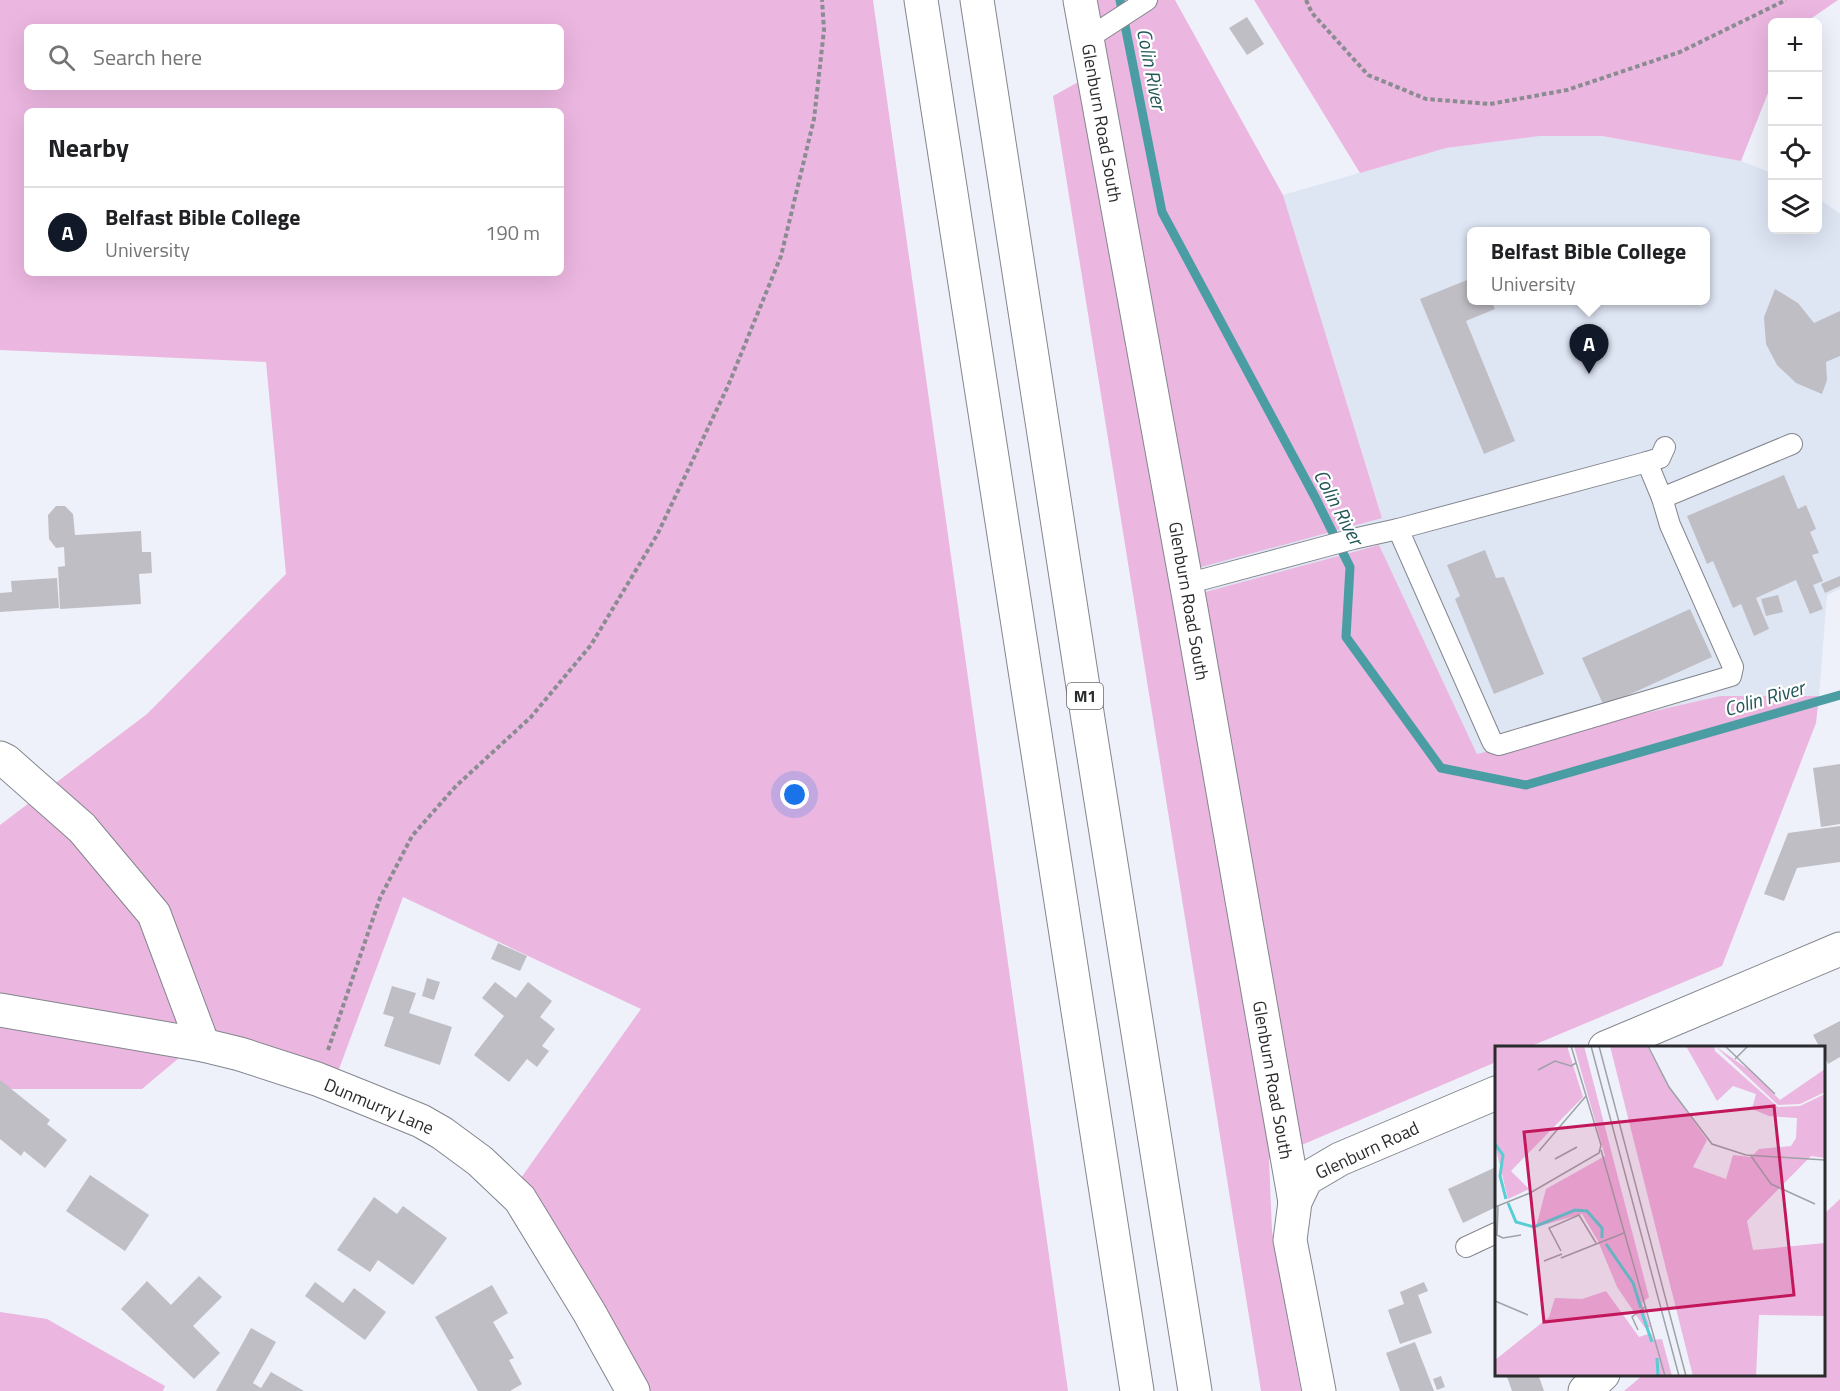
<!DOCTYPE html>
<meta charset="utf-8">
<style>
body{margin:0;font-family:"Titillium Web",sans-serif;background:#f2f2f2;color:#202124}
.controls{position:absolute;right:18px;top:18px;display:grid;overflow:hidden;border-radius:9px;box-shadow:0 6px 24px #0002}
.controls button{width:54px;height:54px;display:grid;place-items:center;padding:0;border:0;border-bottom:2px solid #e0e0e0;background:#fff;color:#202124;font:30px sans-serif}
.you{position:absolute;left:795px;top:795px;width:21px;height:21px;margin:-15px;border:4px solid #fff;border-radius:50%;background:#1a73e8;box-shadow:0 0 0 9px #1a73e833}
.badge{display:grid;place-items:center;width:39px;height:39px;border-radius:50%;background:#111827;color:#fff;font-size:20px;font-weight:700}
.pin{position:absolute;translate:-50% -50px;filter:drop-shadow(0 2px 3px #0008)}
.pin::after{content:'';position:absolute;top:32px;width:21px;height:18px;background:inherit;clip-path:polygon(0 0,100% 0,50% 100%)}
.popup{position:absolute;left:1467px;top:227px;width:243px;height:78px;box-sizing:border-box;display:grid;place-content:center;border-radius:9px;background:#fff;filter:drop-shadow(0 2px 4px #0005);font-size:20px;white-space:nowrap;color:#757577}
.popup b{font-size:22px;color:#202124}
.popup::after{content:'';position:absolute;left:50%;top:100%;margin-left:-12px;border:12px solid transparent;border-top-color:#fff}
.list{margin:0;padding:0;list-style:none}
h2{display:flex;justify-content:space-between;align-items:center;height:78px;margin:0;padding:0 24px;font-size:26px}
h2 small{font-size:20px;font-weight:400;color:#757577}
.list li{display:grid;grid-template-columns:39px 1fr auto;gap:18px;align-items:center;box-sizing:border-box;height:90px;padding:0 24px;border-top:2px solid #e0e0e0}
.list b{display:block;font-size:22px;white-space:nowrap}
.list p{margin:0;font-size:20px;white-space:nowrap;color:#757577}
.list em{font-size:20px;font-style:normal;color:#757577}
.icon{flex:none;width:33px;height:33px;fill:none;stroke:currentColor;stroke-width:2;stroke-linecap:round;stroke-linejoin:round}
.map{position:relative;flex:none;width:1840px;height:1391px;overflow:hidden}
.search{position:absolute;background:#fff;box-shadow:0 6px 24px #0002;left:24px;top:24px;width:540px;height:66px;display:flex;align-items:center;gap:15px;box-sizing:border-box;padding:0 21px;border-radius:9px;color:#757577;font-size:22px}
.panel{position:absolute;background:#fff;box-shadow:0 6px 24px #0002;left:24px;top:108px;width:540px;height:168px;border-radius:9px}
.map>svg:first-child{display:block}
.built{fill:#dee5f3;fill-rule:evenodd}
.green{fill:#ebb6e0;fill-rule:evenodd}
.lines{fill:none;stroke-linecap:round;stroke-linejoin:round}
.stream{stroke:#4a9da2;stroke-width:9}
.building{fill:#c0bec5}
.lane-casing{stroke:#83868d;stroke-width:22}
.street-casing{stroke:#83868d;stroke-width:35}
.secondary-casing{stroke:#83868d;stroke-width:35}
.highway-casing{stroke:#83868d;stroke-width:35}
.path{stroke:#8a8c91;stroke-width:4;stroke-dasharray:4.5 3;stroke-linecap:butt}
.lane{stroke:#fff;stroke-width:20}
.street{stroke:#fff;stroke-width:33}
.secondary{stroke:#fff;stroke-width:33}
.highway{stroke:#fff;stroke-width:33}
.labels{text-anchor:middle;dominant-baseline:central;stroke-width:4.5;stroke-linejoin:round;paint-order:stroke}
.shield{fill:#fff;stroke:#696b6c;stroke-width:1.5}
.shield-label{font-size:16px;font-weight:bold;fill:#292b2d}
.street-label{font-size:18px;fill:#292b2d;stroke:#fff}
.water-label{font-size:20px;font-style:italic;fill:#245759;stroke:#fff}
.inset-river{fill:none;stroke:#58ced4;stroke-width:3}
.inset-road{fill:none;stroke:#9fa2a7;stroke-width:1.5}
.view{fill:#c2185b;fill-opacity:0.15;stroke:#c2185b;stroke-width:3}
.inset-edge{fill:none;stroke:#292b2d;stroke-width:3}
</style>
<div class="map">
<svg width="1840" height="1391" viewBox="0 0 1840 1391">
<rect width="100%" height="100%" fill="#eef1f9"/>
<path class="built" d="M1540,136H1602L1741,161L1772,173V230H1818V198L1840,214V589L1827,595L1819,696H1720L1615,720L1477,754L1379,545L1198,594L1194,569L1382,517L1283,195L1446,148ZM1472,232H1706V300H1472Z"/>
<g class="green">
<path d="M0,0H873L1068,1391H633L511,1192L641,1009L403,897L339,1069L281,1054L205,1036L142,1089H0V825L147,714L286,574L266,362L0,350ZM27,27H561V87H27ZM27,111H561V273H27Z"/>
<path d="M1097,0H1175L1283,195L1382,518L1194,569L1198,594L1379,545L1477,754L1615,720L1720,696H1819L1816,723L1722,966L1529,1047L1496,1048V1062L1269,1159L1272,1231L1301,1391H1261L1053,96L1109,65Z"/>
<path d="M1254,0H1838L1806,22H1772V83L1741,161L1602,136H1540L1446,148L1360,173Z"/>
<path d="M1840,1199V1391H1624L1643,1375L1824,1374V1214Z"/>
<path d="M0,1312L47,1319L165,1386L163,1391H0Z"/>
</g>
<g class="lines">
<path class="stream" d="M1120,0L1162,212L1316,499L1350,567L1346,637L1441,768L1526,785L1840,695"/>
</g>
<g class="building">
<path d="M1247,17L1264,44L1247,55L1229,28Z"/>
<path d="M1472,278V300H1491L1495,309L1466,321L1515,441L1484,454L1420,299Z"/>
<path d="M1775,289L1798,303L1814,323L1840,311V356L1826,362L1827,380L1822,394L1796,383L1777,365L1766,344L1764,317Z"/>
<path d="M1784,475L1798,509L1806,505L1816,529L1810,532L1819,553L1812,555L1823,581L1813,585L1823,609L1810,614L1796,580L1756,598L1769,629L1754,636L1741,604L1733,608L1713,561L1707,564L1687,516Z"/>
<path d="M56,506H65L73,514L75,535L141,531L142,552H151L152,573L139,574L141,604L60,609L58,567L65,566L64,547L56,548L49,539L48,515Z"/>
<path d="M1485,550L1496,578L1504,577L1544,674L1494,694L1455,599L1460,596L1447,565Z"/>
<path d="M1840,576V586L1825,593L1821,584Z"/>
<path d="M57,578L59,608L0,612V593L12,592L11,581Z"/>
<path d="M1778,595L1783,612L1766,616L1761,599Z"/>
<path d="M1690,609L1712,657L1604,706L1582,658Z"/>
<path d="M1840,764V824L1821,827L1813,768Z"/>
<path d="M1840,826V862L1797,868L1784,901L1764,894L1788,833Z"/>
<path d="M498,943L527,956L520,971L491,959Z"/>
<path d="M427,978L440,982L434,1000L422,996Z"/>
<path d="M495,982L516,998L528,982L552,1001L540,1017L555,1029L542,1046L549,1051L537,1067L527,1059L509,1082L474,1055L504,1016L482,998Z"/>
<path d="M392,986L416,993L409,1013L452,1027L440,1065L384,1046L394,1017L383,1014Z"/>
<path d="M1840,1021V1057L1828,1064L1824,1055V1048H1820L1813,1035Z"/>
<path d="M0,1080L50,1120L47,1124L67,1140L45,1168L24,1151L21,1156L0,1139Z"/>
<path d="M1496,1167V1207L1463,1223L1448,1189Z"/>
<path d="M90,1175L149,1215L125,1251L66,1211Z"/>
<path d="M374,1197L397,1214L403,1206L447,1238L413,1285L378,1260L370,1272L337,1250Z"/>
<path d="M199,1276L222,1297L193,1326L220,1353L194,1379L121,1309L147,1281L171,1305Z"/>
<path d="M315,1282L343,1303L354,1288L386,1312L365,1340L305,1296Z"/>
<path d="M1424,1282L1428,1291L1418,1295L1432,1333L1400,1344L1388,1310L1404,1304L1400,1292Z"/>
<path d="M492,1285L508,1313L493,1322L514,1358L509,1360L522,1384L510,1391H478L435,1317Z"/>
<path d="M251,1328L276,1342L253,1383L261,1388L271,1372L304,1391H216Z"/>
<path d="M1415,1342L1434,1391H1400L1386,1353Z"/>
<path d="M1506,1374H1538L1544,1391H1512Z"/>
<path d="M1441,1376L1445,1387L1437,1390L1433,1379Z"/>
</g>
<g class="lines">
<g class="lane-casing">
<g id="lane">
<path d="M1087,39L1147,0"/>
<path d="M1647,462L1662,498L1792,444"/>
<path d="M1398,529L1491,739L1493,743L1499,745L1731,676L1733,667L1670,525L1662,498"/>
<path d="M1186,584L1353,539L1398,529L1647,462L1660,458L1665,447"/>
<path d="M1466,1247L1496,1233"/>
</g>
</g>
<g class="street-casing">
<g id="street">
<path d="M1080,0L1191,609L1295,1202"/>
<path d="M0,758L6,761L82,828L154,914L203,1045"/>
<path d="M1605,1048L1840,949"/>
<path d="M1319,1391L1290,1240L1295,1202L1306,1179L1340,1159L1496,1093"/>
<path d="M1585,1391L1603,1374"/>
</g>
</g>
<g class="secondary-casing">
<path id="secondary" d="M0,1010L203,1045L240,1054L317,1079L362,1097L421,1121L442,1133L480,1161L520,1199L589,1312L633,1391"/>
</g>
<g class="highway-casing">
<g id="highway">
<path d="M921,0L1137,1391"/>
<path d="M977,0L1088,719L1195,1391"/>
</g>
</g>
<g class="path">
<path d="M1306,0L1312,13L1368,75L1426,99L1490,104L1567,90L1680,52L1786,0"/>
<path d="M328,1050L380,898L412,836L456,786L531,717L591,645L657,535L728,386L781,256L814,119L824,30L822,0"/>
</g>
<use href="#lane" class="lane"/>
<use href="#street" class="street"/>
<use href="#secondary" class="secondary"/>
<use href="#highway" class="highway"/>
</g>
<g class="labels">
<rect class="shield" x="1067" y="683" width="36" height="26" rx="4.5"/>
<g class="shield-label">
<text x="1085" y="696">M1</text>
</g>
<g class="street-label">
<text transform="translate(1102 123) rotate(80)">Glenburn Road South</text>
<text transform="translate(1189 601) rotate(80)">Glenburn Road South</text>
<text transform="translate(1273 1080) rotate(80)">Glenburn Road South</text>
<text transform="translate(379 1106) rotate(23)">Dunmurry Lane</text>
<text transform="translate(1367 1150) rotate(-25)">Glenburn Road</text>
</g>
<g class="water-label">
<text transform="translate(1152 69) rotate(79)">Colin River</text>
<text transform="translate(1339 507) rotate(62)">Colin River</text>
<text transform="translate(1764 698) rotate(-16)">Colin River</text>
</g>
</g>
<g transform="translate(1495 1046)">
<rect width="330" height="330" fill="#eef1f9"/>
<path d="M0,0H72L88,51L16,125L34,143L13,153L0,99ZM79,0H89L154,251L147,257L155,281L150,282L122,241L103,195L87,168L41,181L51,143L110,110ZM115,0H152L174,41L212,94L198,121L231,133L238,109L256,111L264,103L296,100L301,92L302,72L274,70L257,63L261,48L238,40L222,55L191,0H219L220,5L283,61L305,60L330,48V112L316,110L252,175L258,204L330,197V270L264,269L261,330H198ZM220,0L257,26L285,54L330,23V46L305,58L283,59ZM111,245L144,291L156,287L159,294L167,293L177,330H0V314L54,271L60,252L87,253Z" fill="#ebb6e0"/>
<path class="inset-river" d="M0,98L8,109L5,130L11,153M13,157L21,176L39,181L80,164L92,165L107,182V192M111,198L138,237L146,262M147,267L157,296M162,312L163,330"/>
<path class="inset-road" d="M96,0L184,330M104,0L191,330M153,0L174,41L217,98L251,109L330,114M230,0L280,48M240,13L253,0M43,24L60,15L76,20L81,17M106,104L170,330M44,105L91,50M256,110L276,138L320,158M60,113L82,101M3,160L2,189L8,192L26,189M0,161L35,147L104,107L106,99L76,0M66,205L54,182L84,169L101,197M66,212L129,187M49,215L67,208M0,255L33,269M143,284L137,271L151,260"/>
<path class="view" d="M279,60L299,249L49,276L29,86Z"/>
<rect width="330" height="330" class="inset-edge"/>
</g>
</svg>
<div class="controls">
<button>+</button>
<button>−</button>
<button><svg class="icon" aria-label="locate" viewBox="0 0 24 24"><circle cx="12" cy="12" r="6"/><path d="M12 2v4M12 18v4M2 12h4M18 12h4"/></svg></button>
<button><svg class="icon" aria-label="layers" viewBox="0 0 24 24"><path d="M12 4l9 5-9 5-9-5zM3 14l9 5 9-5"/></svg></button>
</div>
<div class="you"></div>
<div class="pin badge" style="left:1589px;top:374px">A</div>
<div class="popup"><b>Belfast Bible College</b>University</div>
<div class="search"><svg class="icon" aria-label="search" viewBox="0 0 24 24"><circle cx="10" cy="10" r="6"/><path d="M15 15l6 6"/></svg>Search here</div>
<section class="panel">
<h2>Nearby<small></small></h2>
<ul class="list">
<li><span class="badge">A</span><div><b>Belfast Bible College</b><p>University</p></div><em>190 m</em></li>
</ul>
</section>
</div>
